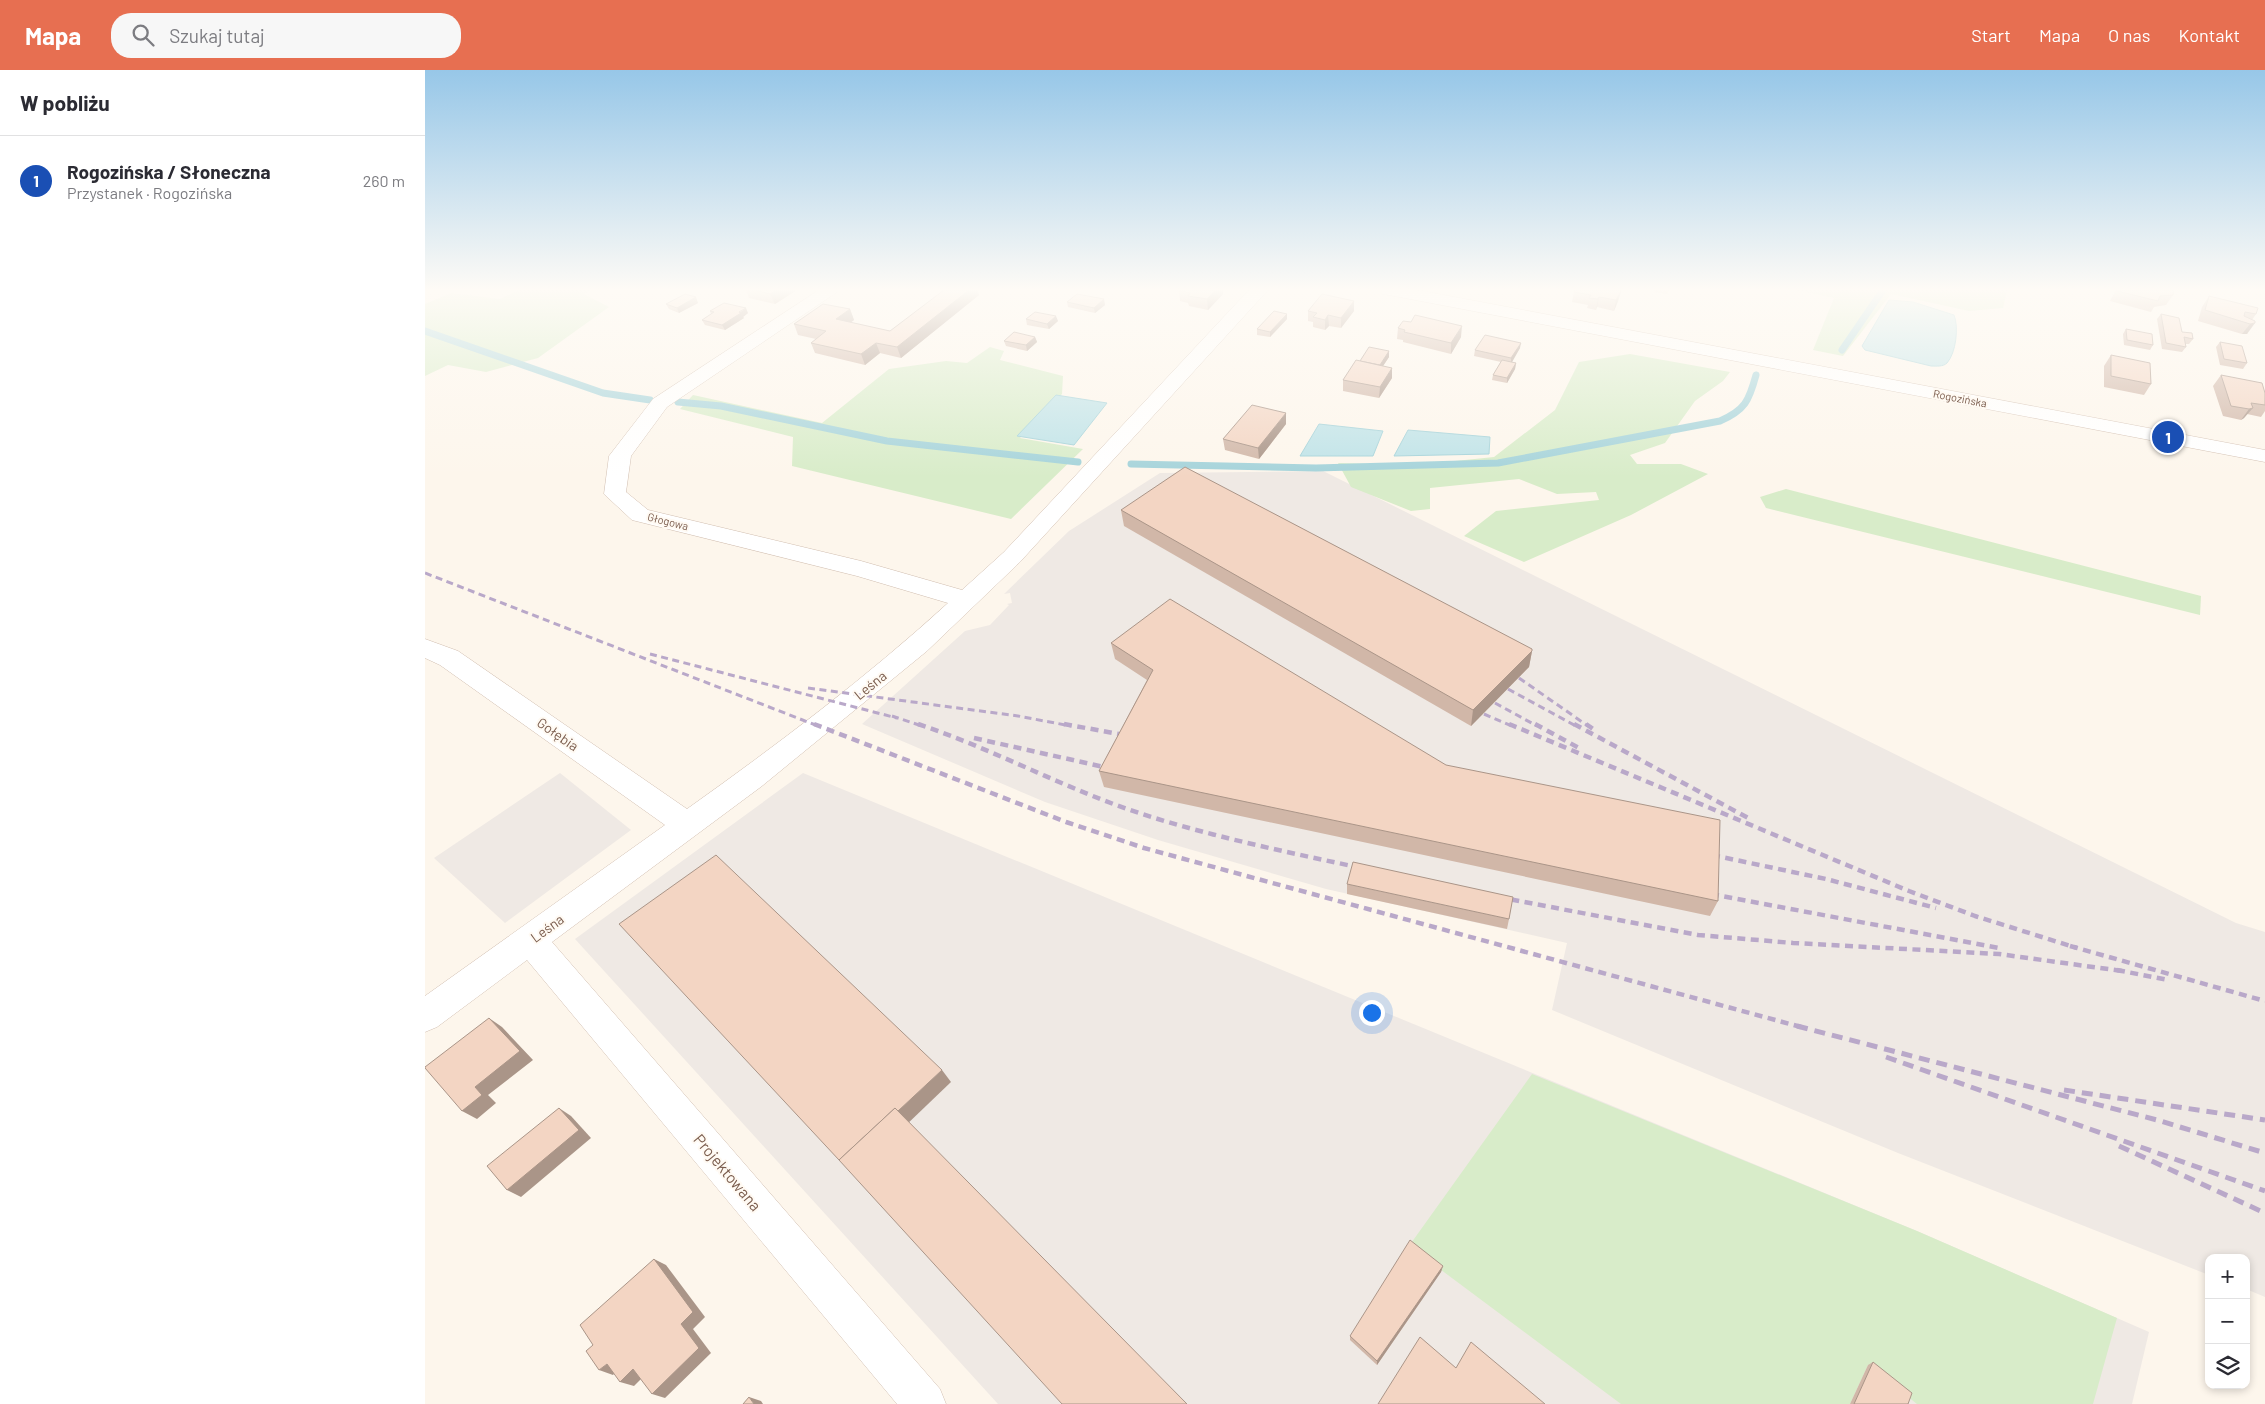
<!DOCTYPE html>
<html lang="pl">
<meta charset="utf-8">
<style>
body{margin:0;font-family:Barlow,sans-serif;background:#f7f7f7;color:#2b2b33}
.controls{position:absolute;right:15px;bottom:15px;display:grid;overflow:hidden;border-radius:10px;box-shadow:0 2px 8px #0003}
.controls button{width:45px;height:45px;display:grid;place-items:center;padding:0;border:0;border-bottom:1px solid #e1e1e2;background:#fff;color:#2b2b33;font:25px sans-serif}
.you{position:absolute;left:946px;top:942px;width:18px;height:18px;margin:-12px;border:4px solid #fff;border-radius:50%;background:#1a73e8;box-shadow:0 0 0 8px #1a73e833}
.badge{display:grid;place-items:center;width:32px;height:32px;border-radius:50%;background:#e76f51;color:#fff;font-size:16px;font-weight:700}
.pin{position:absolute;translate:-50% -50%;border:2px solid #fff;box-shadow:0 1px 5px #0006}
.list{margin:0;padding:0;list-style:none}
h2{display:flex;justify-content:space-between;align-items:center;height:65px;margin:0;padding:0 20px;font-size:21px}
h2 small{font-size:16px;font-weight:400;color:#7c7c81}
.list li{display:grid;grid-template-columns:32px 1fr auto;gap:15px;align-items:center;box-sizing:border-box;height:90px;padding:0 20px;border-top:1px solid #e1e1e2}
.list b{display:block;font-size:19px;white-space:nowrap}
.list p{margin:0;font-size:16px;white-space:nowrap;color:#7c7c81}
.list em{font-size:16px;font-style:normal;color:#7c7c81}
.icon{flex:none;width:28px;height:28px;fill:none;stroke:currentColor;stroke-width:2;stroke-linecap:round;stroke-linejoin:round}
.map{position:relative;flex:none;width:1840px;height:1334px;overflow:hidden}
header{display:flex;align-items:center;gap:30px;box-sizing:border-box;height:70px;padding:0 25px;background:#e76f51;color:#fff}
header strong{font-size:24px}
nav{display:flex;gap:28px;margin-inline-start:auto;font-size:18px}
.search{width:350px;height:45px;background:#f7f7f7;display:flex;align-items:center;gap:12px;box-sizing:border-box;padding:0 18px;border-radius:20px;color:#7c7c81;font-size:19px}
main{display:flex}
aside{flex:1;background:#fff}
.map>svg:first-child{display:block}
.industrial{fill:#efe9e4}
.green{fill:#d8ecc9}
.water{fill:#bfe3e8;stroke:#a5d3da}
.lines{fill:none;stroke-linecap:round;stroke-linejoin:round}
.stream{stroke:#a5d3da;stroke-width:7}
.minor-casing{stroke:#d1beb0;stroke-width:1}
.minor{fill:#fff;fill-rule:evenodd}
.rail-far2{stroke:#b9a8c9;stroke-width:3;stroke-dasharray:7 4.5;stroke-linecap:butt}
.rail-far1{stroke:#b9a8c9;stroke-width:4.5;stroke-dasharray:8 5.5;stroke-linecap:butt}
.rail{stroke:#b9a8c9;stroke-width:5;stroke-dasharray:11 7;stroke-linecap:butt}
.wall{fill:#d1b7a8}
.shaded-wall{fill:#aa9588}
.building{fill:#f3d5c3;stroke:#aa9588}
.labels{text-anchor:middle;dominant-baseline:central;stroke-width:4;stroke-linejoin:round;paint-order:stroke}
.far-street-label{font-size:11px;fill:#7a5c4d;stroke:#fffaf3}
.street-label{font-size:14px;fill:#7a5c4d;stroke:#fffaf3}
.near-street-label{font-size:16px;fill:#7a5c4d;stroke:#fffaf3}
</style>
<header>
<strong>Mapa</strong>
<div class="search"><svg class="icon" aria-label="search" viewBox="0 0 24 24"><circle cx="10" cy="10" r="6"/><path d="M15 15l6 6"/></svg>Szukaj tutaj</div>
<nav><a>Start</a><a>Mapa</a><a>O nas</a><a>Kontakt</a></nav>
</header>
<main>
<aside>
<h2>W pobliżu<small></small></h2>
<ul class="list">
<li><span class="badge" style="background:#1a4fb4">1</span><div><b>Rogozińska / Słoneczna</b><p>Przystanek · Rogozińska</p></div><em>260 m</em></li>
</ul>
</aside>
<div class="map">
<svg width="1840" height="1334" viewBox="0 0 1840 1334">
<rect width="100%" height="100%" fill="#fdf6ec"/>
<g class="industrial">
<path d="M898,401L1811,853L1840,862V1227L1821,1219V1188H1784V1205L1473,1083L1127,940L1142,873L901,819L733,770L620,732L437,654L540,561L565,555L584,535L582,534L587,533L585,523L579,524L644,461L735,403Z"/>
<path d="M135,703L206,760L80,853L9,788Z"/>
<path d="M378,703L1492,1161L1724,1262L1707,1334H573L150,869Z"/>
</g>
<g class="green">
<path d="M94,220H165L159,224L184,237L113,288L61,302L23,295L0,306V234L26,223L75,229Z"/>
<path d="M1371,220H1582L1578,238L1544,241L1466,224L1418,286L1388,280L1409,228Z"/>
<path d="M565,277L579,281L575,290L638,306L637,324L595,368L658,379L586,449L367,396L368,367L255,339L268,325L397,353L464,299L521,291L542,293Z"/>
<path d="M1205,284L1305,302L1298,311L1270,331L1240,373L1205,385L1212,394H1256L1283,404L1206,445L1099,492L1039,466L1071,441L1174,430L1171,422L1132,424L1094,409L1005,418V439L986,441L926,417L913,393L991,395L1069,387L1130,340L1154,292Z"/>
<path d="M1361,419L1776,526L1775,545L1341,438L1335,427Z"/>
<path d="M1107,1004L1492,1161L1692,1248L1668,1334H1492L1443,1295L1425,1334H1196L984,1176Z"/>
</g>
<g class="water">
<path d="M1464,230L1488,232L1529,245C1534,257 1531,283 1522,293C1518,297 1511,296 1506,296L1440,280L1437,276Z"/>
<path d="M631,325L682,333L649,375L592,366Z"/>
<path d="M894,354L958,361L948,386H875Z"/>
<path d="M983,360L1065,367L1064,384L969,386Z"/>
</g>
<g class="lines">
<g class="stream">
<path d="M0,261L178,323L225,330"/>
<path d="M1417,280L1458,220"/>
<path d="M253,332L296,336L462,371L653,392"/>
<path d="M706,394L891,398L1073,393L1295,351C1320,340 1324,331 1331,305"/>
</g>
<g class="minor-casing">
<g id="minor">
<path d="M394,220H415L242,337L206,386L201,422L223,440L436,491L537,520L579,482L824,220H843L595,492L502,581L337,716L127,872L515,1319L521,1334H472L102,890L12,957L0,962V926L240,755L15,595L0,588V569L33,581L262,739C352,675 442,607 523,533L432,506L207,450L179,424L184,386L228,329Z"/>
<path d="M955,220H992L1840,380V392L964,225L958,224Z"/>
</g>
</g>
<use href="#minor" class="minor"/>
<g class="rail-far2">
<path d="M0,503L393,656"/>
<path d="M225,584L472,648"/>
<path d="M1094,608L1163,656"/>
<path d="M383,618L593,646L646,656"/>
<path d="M1083,619L1151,656"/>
<path d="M1070,633L1112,656"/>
<path d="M1059,644L1087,656"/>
<path d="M467,646L497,656"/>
</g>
<g class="rail-far1">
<path d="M389,654L641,752L719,778L1376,957"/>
<path d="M493,654C565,678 633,715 705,740C782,766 862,782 941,799"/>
<path d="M639,654L705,666"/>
<path d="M1084,654L1484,821L1550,846L1652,878"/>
<path d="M1110,654L1154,678"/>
<path d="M1149,654L1325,749"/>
<path d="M1161,654L1171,661"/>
<path d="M549,668L688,699"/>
<path d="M1287,785L1401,809L1511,838"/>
<path d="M1286,824L1574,878"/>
<path d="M1073,827L1273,865L1368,873L1574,884L1697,901"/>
<path d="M1645,876L1840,931"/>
<path d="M1692,900L1743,910"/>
</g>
<g class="rail">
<path d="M1372,956L1732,1050L1840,1083"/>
<path d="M1461,987L1840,1121"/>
<path d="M1639,1020L1840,1050"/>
<path d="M1694,1076L1840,1143"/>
</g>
</g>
<g class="wall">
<path d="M321,220H372L350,234L324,228Z"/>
<path d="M754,220H798V224L783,240L764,236L763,233L755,231Z"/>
<path d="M1229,220H1244L1242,224L1229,222Z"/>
<path d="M1691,220H1749L1748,225L1741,235L1729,237L1726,242L1685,231Z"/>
<path d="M1196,221L1193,231L1189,241L1172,237L1171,240L1162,238L1163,235L1147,232L1149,222Z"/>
<path d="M554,225L476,288L455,283L440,295L390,283L386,273L391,269L373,265L369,254L425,239L429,250L425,253L465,261Z"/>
<path d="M1784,226L1831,244L1827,250L1822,264H1817L1773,251L1777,237Z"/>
<path d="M929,231V241L916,258L904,256L900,260L888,257V252L883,251V241Z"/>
<path d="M642,232L680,235L670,243L643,237Z"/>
<path d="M273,233L254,243L244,239L241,234Z"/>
<path d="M285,241L323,243L318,247L319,248L300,260L280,255L277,250L286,244Z"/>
<path d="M1736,244L1757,262L1768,269L1764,274H1760L1761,277L1757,282L1737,279L1732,249Z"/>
<path d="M601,249L633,251L624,259L602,255Z"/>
<path d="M862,249L845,267L832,265V259Z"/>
<path d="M973,258L1036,267L1026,284L978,272V270L972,269Z"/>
<path d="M1701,259L1728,275L1725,280L1699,275L1698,264Z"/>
<path d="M610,267L612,272L602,281L581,276L579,271Z"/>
<path d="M1795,272L1822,293L1818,299L1795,295L1791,277Z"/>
<path d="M1095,278L1086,292L1091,293L1090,299L1082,313L1067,310L1068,305L1076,292L1049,286L1050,280Z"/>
<path d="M964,281V287L958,296L967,308L954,328L918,321V310Z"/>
<path d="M1686,285L1726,314L1719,325L1679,317V296Z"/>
<path d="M1796,305L1840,323V341L1836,347L1822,344L1819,348L1816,350L1798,346L1788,316Z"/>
<path d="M861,354L834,389L800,380L798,369Z"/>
<path d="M696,440L1107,581L1104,597L1046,656L699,456Z"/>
<path d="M686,573L1293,831L1285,846L679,717L674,701L722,610L690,589Z"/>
<path d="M922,814L1084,849L1082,859L922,824Z"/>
<path d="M1018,1196L1016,1202L952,1295L925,1270V1266Z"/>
<path d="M1448,1292L1483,1334H1425L1443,1295Z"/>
</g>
<g class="shaded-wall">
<path d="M351,220H372L350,234L345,224Z"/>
<path d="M544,220H553L554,225L476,288L472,277Z"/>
<path d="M791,220H798V224L783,240L782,229Z"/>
<path d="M1196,221L1193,231L1189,241L1191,230Z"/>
<path d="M271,227L273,233L254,243L252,238Z"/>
<path d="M1174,227L1172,237L1171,240L1173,229Z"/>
<path d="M679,229L680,235L670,243L669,238Z"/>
<path d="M929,231V241L916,258V248Z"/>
<path d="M321,238L323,243L318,247L319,248L300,260L297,255Z"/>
<path d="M425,239L429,250L415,260L411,249Z"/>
<path d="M862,244V249L845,267V262Z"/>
<path d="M903,245L904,256L900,260V250Z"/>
<path d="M631,246L633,251L624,259L622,254Z"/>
<path d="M1830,253L1822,264H1817L1825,254Z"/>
<path d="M1037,256L1036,267L1026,284V273Z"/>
<path d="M610,267L612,272L602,281L601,275Z"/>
<path d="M451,273L455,283L440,295L436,284Z"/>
<path d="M1096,273L1095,278L1086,294V288Z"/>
<path d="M964,281V287L952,305V300Z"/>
<path d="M1091,293L1090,299L1082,313V308Z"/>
<path d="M967,298V308L954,328L955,317Z"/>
<path d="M1828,338L1819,348L1816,350L1824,339Z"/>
<path d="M861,343V354L834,389L833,378Z"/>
<path d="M1107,581L1104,597L1046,656L1048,640Z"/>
<path d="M64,948L77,957L108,990L63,1025L71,1033L52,1049L37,1041L50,1017Z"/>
<path d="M517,1000L526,1012L430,1104L417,1093Z"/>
<path d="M134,1038L146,1046L166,1068L96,1127L82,1120Z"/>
<path d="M229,1189L241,1195L280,1247L268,1259L286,1283L240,1328L227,1324L256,1254Z"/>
<path d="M1018,1196L1016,1202L952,1295V1291Z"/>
<path d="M182,1294L195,1298L188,1305L174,1300Z"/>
<path d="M208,1299L222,1303L209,1316L195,1312Z"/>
<path d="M324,1327L336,1331L338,1334H329Z"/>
</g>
<g class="building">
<path d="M330,220H351L345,224Z"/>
<path d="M519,220H544L472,277L451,273L436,284L386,273L401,261L369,254L398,234L425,239L411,249L465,261Z"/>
<path d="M754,220H791L782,229L763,226L765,223Z"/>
<path d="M1150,220H1193L1196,221L1191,230L1174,227L1173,229L1164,228L1166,225L1149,222Z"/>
<path d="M1692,220H1749L1748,225L1735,226L1733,231L1692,221Z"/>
<path d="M260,224L271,227L252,238L241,234Z"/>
<path d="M652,224L679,229L669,238L642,232Z"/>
<path d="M897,224L929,231L916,248L903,245L900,250L888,247L892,243L883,241Z"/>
<path d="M1784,226L1833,238L1831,244L1820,242L1819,246L1830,251V253L1825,254L1780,240Z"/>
<path d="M299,233L321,238L314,242L316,243L297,255L277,250L289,242L285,241Z"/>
<path d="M849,241L862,244L845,262L832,259Z"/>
<path d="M610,242L631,246L622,254L601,249Z"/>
<path d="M1736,244L1754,248L1757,262L1767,263L1768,269L1759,267L1761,277L1741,273Z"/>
<path d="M990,245L1037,256L1026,273L979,262L980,260L973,258L978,251L986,252Z"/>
<path d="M1701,259L1727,264L1728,275L1702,270Z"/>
<path d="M589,262L610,267L601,275L579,271Z"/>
<path d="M1060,265L1096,273L1086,288L1050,280Z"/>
<path d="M1795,272L1817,276L1822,293L1799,289Z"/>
<path d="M944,277L964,281L955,295L935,291Z"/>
<path d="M1686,285L1725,293L1726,314L1686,306Z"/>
<path d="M931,290L967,298L955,317L918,310Z"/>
<path d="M1077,290L1091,293L1082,308L1068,305Z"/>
<path d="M1796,305L1837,313L1840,323V335L1826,333L1828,338L1824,339L1806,336Z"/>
<path d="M827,335L861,343L833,378L798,369Z"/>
<path d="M760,397L1107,579V581L1048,640L696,440Z"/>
<path d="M745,529L1021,695L1295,750L1293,831L674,701L728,600L686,573Z"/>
<path d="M291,785L517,1000L473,1041L470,1038L414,1090L194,854Z"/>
<path d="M928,792L1088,827L1084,849L922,814Z"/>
<path d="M64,948L95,981L50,1017L57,1025L37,1041L0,998V997Z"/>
<path d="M134,1038L154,1060L82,1120L62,1096Z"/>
<path d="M470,1038L762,1334H637L414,1090Z"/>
<path d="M985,1170L1018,1196L952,1291L925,1266Z"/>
<path d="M229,1189L268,1242L256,1254L274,1278L227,1324L208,1299L195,1312L182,1294L174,1300L161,1281L168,1275L155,1255Z"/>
<path d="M995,1267L1031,1298L1046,1272L1120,1334H953Z"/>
<path d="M1448,1292L1487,1323L1483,1334H1429Z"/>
<path d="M324,1327L329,1334H318Z"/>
</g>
<linearGradient id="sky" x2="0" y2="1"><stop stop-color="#97c7e8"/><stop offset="0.54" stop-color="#fefbf6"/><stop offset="1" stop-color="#fefbf6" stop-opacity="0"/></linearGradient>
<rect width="1840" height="407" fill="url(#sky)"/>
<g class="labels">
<g class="far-street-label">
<text transform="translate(1535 328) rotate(11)">Rogozińska</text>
<text transform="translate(243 451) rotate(14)">Głogowa</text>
</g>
<g class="street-label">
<text transform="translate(445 615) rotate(-39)">Leśna</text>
<text transform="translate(133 664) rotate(35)">Gołębia</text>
<text transform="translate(122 858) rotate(-36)">Leśna</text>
</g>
<g class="near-street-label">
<text transform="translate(303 1102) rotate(50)">Projektowana</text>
</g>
</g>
</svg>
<div class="controls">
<button>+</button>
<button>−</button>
<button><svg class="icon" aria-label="layers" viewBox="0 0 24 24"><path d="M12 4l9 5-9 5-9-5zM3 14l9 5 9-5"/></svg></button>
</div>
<div class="you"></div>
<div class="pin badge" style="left:1743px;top:367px;background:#1a4fb4">1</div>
</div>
</main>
